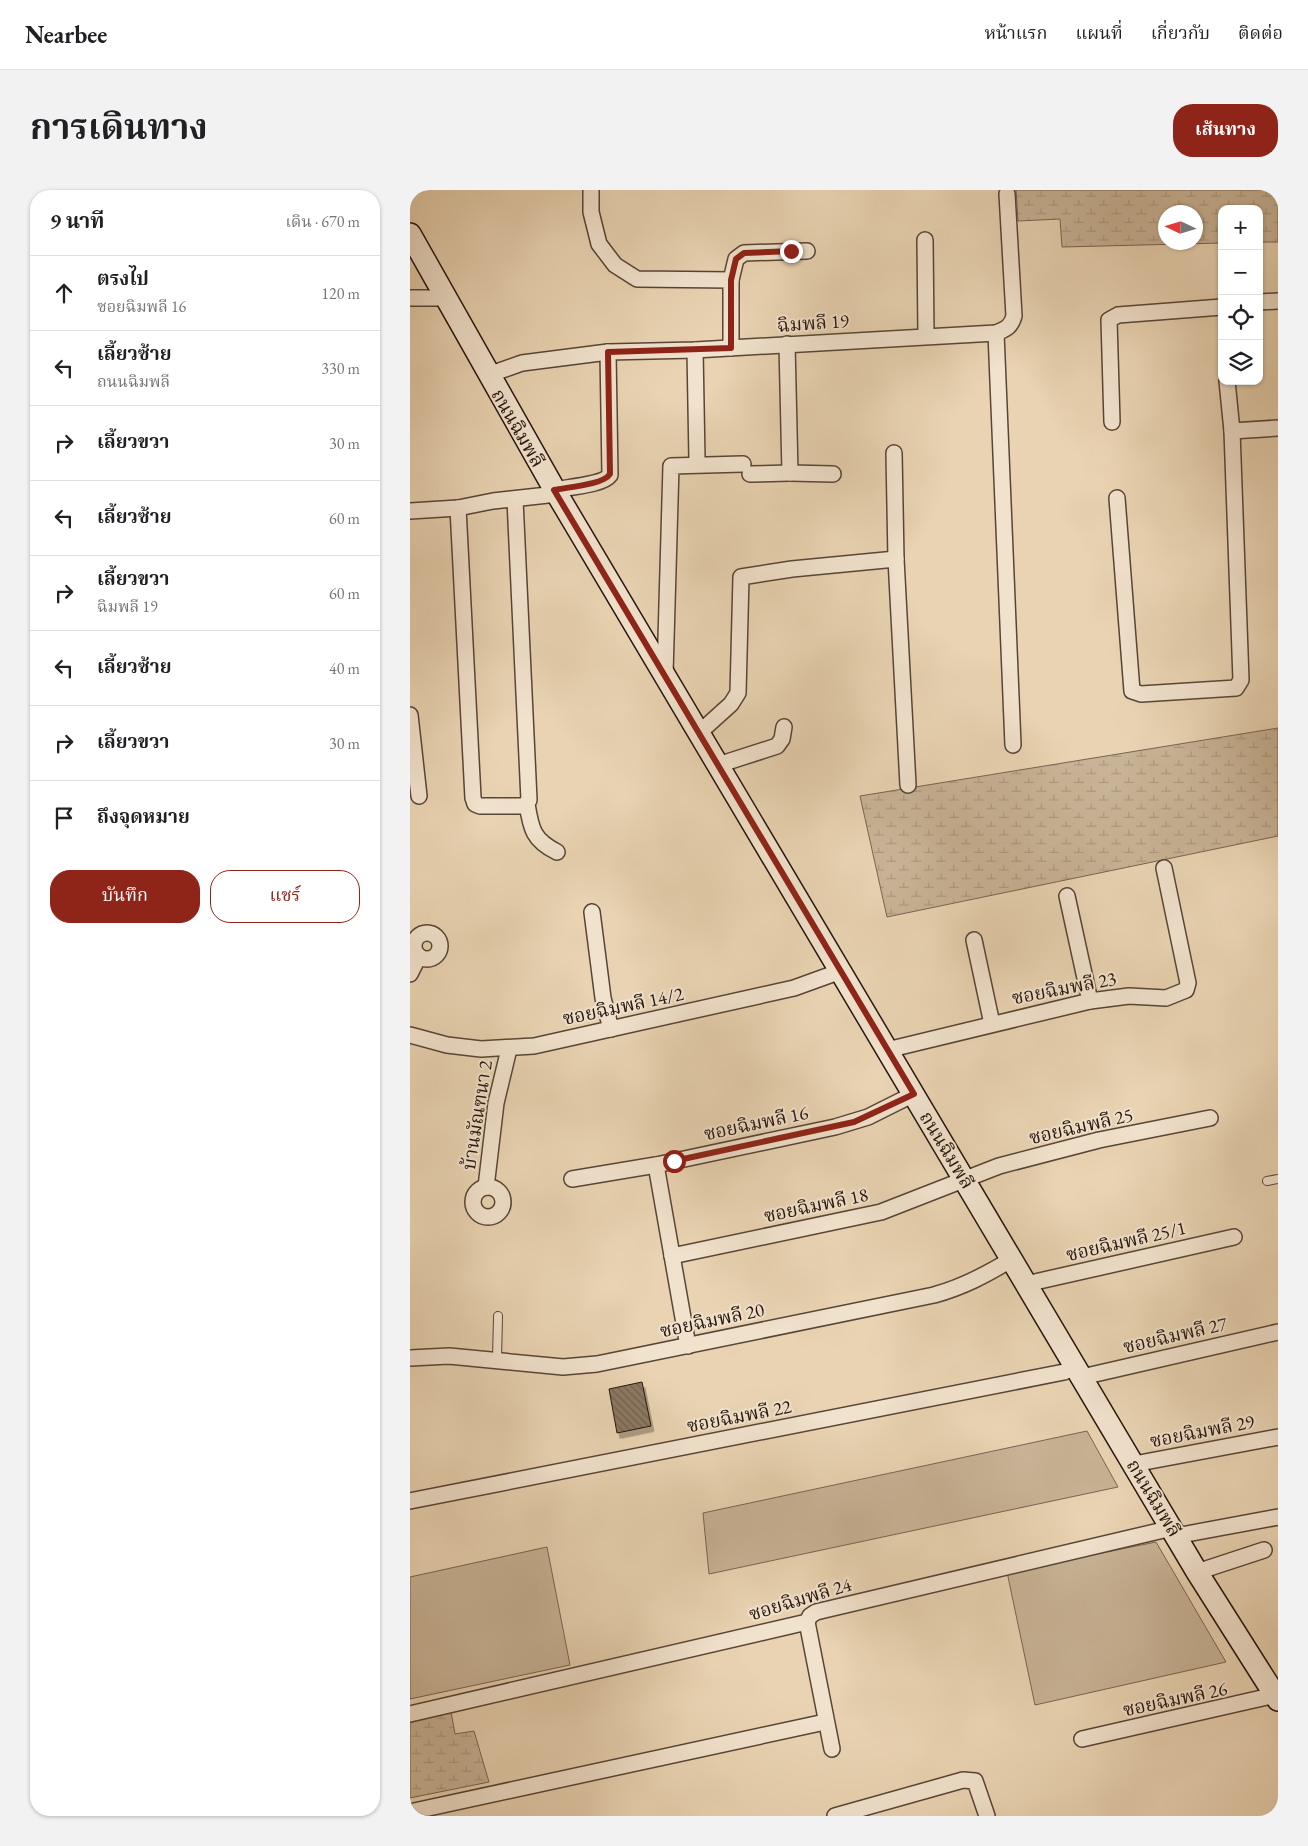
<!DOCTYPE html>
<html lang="th">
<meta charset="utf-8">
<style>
body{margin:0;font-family:"EB Garamond","Noto Serif Thai",serif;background:#f2f2f2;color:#202124}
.controls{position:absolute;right:15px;top:15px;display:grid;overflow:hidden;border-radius:10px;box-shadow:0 1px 4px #0004}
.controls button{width:45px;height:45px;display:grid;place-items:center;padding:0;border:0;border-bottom:1px solid #e0e0e0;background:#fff;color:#202124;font:25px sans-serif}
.compass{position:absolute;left:748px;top:15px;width:45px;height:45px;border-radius:50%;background:#fff;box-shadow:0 1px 4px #0004;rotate:274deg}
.stop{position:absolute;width:15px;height:15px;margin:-11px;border:4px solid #8f2418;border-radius:50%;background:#fff}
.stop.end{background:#8f2418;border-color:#fff;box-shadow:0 1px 5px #0008}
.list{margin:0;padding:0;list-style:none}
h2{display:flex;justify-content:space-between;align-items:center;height:65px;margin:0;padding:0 20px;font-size:21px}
h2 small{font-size:16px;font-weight:400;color:#757577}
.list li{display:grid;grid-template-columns:32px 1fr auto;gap:15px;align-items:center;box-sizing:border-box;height:75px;padding:0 20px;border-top:1px solid #e0e0e0}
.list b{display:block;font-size:19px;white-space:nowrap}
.list p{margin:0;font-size:16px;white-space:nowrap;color:#757577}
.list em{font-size:16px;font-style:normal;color:#757577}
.actions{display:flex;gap:10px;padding:15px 20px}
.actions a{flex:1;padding:11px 0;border:1px solid #8f2418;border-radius:20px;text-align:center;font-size:18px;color:#8f2418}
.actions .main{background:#8f2418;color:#fff}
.icon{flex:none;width:28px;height:28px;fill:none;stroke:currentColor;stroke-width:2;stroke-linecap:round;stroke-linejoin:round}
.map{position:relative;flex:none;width:868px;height:1626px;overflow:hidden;border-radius:20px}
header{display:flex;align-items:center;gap:30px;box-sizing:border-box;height:70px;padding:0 25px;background:#fff;border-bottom:1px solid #e0e0e0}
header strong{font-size:24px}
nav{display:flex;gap:28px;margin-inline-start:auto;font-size:18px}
.intro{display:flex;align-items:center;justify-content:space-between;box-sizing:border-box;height:120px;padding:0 30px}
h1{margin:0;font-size:35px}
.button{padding:12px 22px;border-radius:20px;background:#8f2418;color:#fff;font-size:18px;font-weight:700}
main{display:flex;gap:30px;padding:0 30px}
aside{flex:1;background:#fff;border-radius:20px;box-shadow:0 1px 4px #0004}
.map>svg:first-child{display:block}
.green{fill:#c8b396;stroke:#786452}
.wetland{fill:url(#wetland-marsh);stroke:#786452;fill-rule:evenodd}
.building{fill:url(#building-back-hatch);stroke:#27160e;filter:url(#shadow)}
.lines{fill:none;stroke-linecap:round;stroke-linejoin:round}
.lane-casing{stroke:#584537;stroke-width:10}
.street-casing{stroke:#584537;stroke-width:18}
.secondary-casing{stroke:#27160e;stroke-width:24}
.lane{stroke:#f1e2cd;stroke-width:8}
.street{stroke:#f1e2cd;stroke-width:15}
.secondary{stroke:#f1e2cd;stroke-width:21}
.route{stroke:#8f2418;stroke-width:6}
.labels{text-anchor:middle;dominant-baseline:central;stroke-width:4;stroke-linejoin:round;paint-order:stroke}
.street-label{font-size:19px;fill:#27160e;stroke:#f1e2cd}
</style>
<header>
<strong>Nearbee</strong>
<nav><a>หน้าแรก</a><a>แผนที่</a><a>เกี่ยวกับ</a><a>ติดต่อ</a></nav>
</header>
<div class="intro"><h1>การเดินทาง</h1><a class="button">เส้นทาง</a></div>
<main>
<aside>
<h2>9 นาที<small>เดิน · 670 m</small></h2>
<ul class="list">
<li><svg class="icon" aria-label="ahead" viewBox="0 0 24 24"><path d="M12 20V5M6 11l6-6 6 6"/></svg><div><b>ตรงไป</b><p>ซอยฉิมพลี 16</p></div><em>120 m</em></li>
<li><svg class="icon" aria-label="left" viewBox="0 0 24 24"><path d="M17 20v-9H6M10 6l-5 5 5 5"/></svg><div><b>เลี้ยวซ้าย</b><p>ถนนฉิมพลี</p></div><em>330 m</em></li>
<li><svg class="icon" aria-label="right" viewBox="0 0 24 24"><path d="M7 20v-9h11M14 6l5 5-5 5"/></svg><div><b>เลี้ยวขวา</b></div><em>30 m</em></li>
<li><svg class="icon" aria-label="left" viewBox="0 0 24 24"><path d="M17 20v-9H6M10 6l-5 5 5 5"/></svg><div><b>เลี้ยวซ้าย</b></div><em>60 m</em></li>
<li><svg class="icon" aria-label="right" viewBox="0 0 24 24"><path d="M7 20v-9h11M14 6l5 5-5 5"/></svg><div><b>เลี้ยวขวา</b><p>ฉิมพลี 19</p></div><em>60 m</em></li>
<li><svg class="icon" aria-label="left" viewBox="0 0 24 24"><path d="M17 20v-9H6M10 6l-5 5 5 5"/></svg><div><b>เลี้ยวซ้าย</b></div><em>40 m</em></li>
<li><svg class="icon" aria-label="right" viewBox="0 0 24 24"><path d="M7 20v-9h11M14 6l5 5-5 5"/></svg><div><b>เลี้ยวขวา</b></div><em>30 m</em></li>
<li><svg class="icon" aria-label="arrive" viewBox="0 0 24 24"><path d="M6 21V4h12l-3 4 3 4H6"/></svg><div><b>ถึงจุดหมาย</b></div></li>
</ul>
<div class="actions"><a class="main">บันทึก</a><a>แชร์</a></div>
</aside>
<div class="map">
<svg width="868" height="1626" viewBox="0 0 868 1626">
<defs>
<pattern id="wetland-marsh" width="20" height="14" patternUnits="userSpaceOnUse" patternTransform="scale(1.25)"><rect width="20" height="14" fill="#c8b396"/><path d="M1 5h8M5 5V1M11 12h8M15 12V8" fill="none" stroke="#ac9980"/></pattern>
<pattern id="building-back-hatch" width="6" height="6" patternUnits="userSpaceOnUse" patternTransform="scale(1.25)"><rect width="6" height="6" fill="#8c7863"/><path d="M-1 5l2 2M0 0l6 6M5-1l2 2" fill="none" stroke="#726150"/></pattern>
<filter id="shadow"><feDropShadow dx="3" dy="5.5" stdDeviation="0" flood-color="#0004"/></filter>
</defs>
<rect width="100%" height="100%" fill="#e9d3b2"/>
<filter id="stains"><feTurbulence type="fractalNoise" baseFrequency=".004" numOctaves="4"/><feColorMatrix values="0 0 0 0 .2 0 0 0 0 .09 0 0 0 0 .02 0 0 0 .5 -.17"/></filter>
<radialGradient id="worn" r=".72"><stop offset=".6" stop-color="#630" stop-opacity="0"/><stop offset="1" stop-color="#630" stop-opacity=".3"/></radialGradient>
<g class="green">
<path d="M677,1241L708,1297L299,1384L293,1323Z"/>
<path d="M746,1352L816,1472L625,1515L597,1382Z"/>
<path d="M137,1357L160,1475L0,1509V1387Z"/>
</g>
<g class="wetland">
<path d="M606,0H868V52H849V19H812V53L652,57L650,29L608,31ZM756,22H786V52H756Z"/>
<path d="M868,538V646L477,727L450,606Z"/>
<path d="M41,1522L45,1544L64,1541L79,1592L0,1608V1532Z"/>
</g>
<path class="building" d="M232,1192L241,1236L207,1243L199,1199Z"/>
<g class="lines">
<g class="lane-casing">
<g id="lane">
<path d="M857,991L868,989"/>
<path d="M87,1169L88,1126"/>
</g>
</g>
<g class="street-casing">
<g id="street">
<path d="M181,0V22L189,54L205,75L227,89L321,90V158"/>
<path d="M515,50L516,145"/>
<path d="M321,90L326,69L334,63L397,61"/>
<path d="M0,108H38"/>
<path d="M849,112L868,111"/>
<path d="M586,143L603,555"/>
<path d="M377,154L380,283L423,284"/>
<path d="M285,160L287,270"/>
<path d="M78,185L112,173L198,162L285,160L586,143C596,139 601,137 604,126L597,4"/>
<path d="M702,232L699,130L708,125L812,117"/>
<path d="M822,241L868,238"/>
<path d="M484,263L486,369L498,595"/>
<path d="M340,284L380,283"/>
<path d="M144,300C158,297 193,295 200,285L198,162"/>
<path d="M707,308L722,501L731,504L826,498L831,490L822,241L817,191"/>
<path d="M48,318L63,608L65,614L70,616H114L119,610L105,310"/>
<path d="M0,321L48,318L83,311L147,304"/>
<path d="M255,484L261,276L333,274"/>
<path d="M0,525L9,606"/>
<path d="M290,542L321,514L328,503L331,387L382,379L486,369"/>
<path d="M308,575L367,556L372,549L374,537"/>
<path d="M117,614C121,639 123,650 147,662"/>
<path d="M657,706L680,811"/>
<path d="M182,722L193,808L201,839"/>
<circle cx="17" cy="756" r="13"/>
<path d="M564,750L582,834"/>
<path d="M0,784L9,766"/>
<path d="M0,845L37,855L71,859L124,856L384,798L431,781"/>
<path d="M477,860L680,811L719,806L756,808L776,800L778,793L754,678"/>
<path d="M246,975L278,1156"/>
<path d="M162,989L246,975L425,937L458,927L504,904"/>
<path d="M76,997L86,913L99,859"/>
<circle cx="78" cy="1012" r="15"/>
<path d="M262,1066L471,1022L589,976L689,950L800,928"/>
<path d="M616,1094L824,1047"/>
<path d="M0,1168L39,1166L153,1177L187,1174L524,1105C553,1097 576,1085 602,1069"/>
<path d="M672,1187L868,1142"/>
<path d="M724,1274L868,1247"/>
<path d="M0,1311L654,1182L666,1176"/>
<path d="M766,1346L868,1327"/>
<path d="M787,1382L854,1360"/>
<path d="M397,1432L422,1559"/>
<path d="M0,1524L397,1432L400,1426L406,1422L762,1338"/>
<path d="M672,1549L865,1505"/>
<path d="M0,1622L415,1532"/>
<path d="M425,1626L553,1590L565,1591L577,1626"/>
</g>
</g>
<g class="secondary-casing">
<path id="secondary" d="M0,44L147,304L787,1382L868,1510"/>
</g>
<use href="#lane" class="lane"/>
<use href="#street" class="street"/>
<use href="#secondary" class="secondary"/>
</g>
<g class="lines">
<path class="route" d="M264,971L444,932L504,904L144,300C158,297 193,295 200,284L198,162L321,158V90L326,69L334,63L381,61"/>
</g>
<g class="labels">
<g class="street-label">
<text transform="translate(403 133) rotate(-4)">ฉิมพลี 19</text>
<text transform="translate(108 238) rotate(60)">ถนนฉิมพลี</text>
<text transform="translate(654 798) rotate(-11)">ซอยฉิมพลี 23</text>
<text transform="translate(213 816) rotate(-12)">ซอยฉิมพลี 14/2</text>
<text transform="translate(67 925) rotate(-81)">บ้านมัณฑนา 2</text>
<text transform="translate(346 933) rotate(-12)">ซอยฉิมพลี 16</text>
<text transform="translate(671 936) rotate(-13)">ซอยฉิมพลี 25</text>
<text transform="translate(537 960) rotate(59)">ถนนฉิมพลี</text>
<text transform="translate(406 1015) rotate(-12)">ซอยฉิมพลี 18</text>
<text transform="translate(716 1051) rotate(-13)">ซอยฉิมพลี 25/1</text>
<text transform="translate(302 1130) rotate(-12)">ซอยฉิมพลี 20</text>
<text transform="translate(765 1145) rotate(-13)">ซอยฉิมพลี 27</text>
<text transform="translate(329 1226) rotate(-11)">ซอยฉิมพลี 22</text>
<text transform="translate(792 1241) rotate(-11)">ซอยฉิมพลี 29</text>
<text transform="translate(744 1308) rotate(59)">ถนนฉิมพลี</text>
<text transform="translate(390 1409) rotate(-17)">ซอยฉิมพลี 24</text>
<text transform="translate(765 1509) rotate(-12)">ซอยฉิมพลี 26</text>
</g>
</g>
<rect width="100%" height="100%" filter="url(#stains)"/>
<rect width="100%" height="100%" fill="url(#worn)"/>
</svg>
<div class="controls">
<button>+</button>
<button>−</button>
<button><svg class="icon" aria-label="locate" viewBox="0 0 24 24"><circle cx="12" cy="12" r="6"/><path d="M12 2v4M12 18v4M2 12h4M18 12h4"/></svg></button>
<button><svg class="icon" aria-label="layers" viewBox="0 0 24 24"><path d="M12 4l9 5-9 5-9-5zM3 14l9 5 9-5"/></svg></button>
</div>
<svg class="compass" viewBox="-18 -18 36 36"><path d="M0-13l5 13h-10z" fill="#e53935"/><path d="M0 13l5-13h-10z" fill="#757577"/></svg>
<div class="stop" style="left:264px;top:971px"></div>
<div class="stop end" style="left:381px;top:61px"></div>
</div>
</main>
